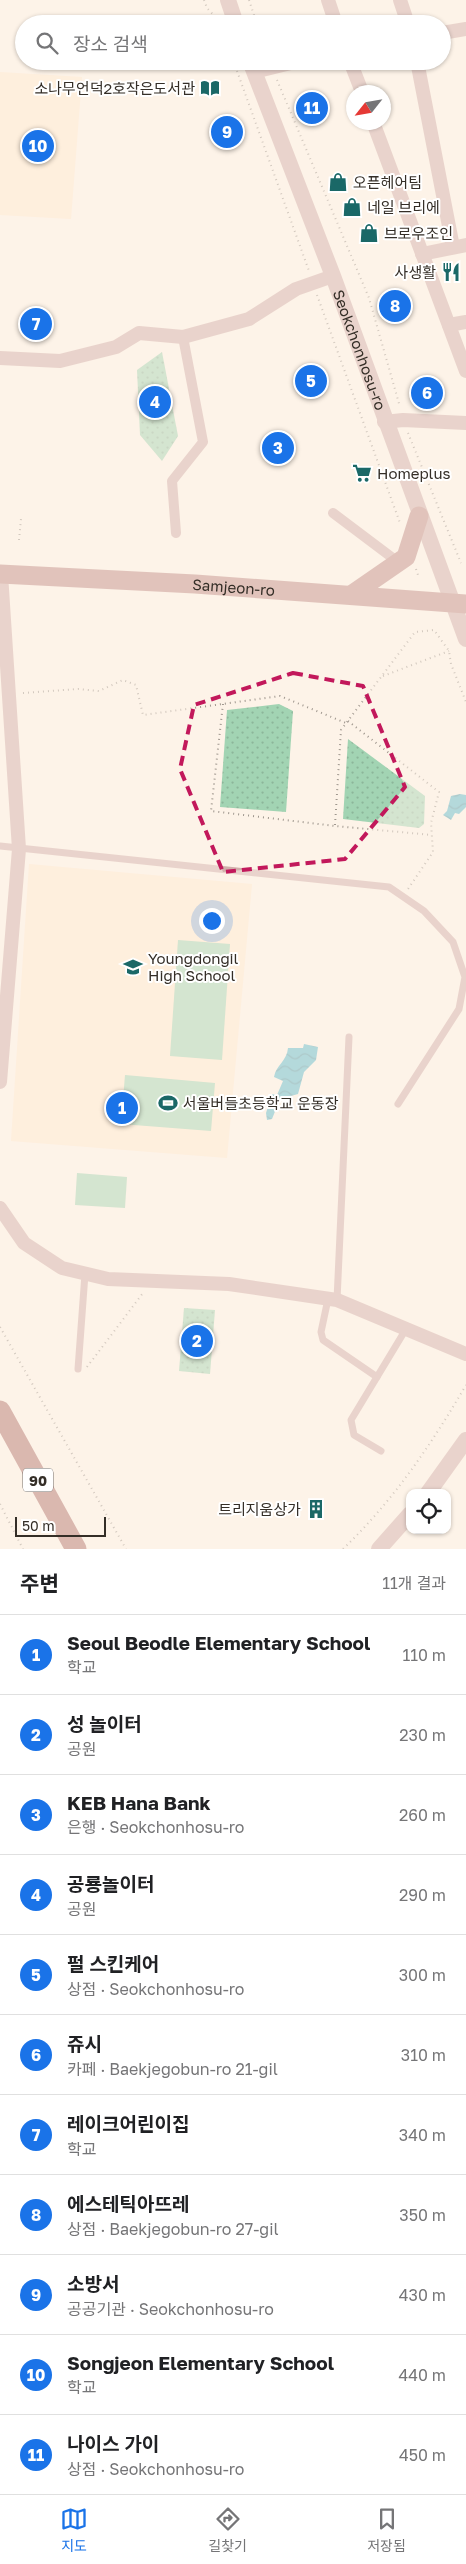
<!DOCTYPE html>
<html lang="ko">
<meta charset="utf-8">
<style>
body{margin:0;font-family:"Golos Text","Noto Sans KR",sans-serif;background:#f2f2f2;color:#202124}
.controls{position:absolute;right:15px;bottom:15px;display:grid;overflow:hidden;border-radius:10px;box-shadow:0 1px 4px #0004}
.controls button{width:45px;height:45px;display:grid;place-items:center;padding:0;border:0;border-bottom:1px solid #e0e0e0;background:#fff;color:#202124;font:25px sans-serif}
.compass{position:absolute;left:346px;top:85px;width:45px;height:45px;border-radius:50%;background:#fff;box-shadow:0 1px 4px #0004;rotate:239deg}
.scale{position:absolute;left:15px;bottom:12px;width:91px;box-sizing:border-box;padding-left:5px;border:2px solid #342e27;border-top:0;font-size:14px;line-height:18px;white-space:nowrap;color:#342e27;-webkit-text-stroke:4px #fff;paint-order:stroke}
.you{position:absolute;left:211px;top:920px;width:18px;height:18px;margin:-12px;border:4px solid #fff;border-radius:50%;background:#1a73e8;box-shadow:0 0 0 8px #1a73e833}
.badge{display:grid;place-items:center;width:32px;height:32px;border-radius:50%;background:#1a73e8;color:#fff;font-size:16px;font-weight:700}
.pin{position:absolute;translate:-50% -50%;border:2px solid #fff;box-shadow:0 1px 5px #0006}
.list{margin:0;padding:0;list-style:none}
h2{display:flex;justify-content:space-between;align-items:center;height:65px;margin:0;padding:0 20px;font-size:21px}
h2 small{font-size:16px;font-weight:400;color:#757577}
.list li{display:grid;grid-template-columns:32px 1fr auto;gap:15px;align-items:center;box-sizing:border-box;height:80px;padding:0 20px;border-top:1px solid #e0e0e0}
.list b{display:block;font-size:19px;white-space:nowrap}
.list p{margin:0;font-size:16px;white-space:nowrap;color:#757577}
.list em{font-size:16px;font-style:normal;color:#757577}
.icon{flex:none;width:28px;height:28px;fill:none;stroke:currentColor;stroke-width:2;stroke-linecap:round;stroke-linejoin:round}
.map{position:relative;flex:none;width:466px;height:1549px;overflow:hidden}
.search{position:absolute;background:#fff;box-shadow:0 1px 4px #0004;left:15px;right:15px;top:15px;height:55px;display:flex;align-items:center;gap:12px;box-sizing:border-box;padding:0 18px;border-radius:28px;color:#757577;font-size:19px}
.sheet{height:945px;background:#fff}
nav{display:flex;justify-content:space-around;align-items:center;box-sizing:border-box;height:70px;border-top:1px solid #e0e0e0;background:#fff;font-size:14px;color:#757577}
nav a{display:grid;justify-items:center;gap:2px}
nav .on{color:#1a73e8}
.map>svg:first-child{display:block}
.built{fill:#ffead0}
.park{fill:url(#park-dots)}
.pitch{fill:#a2d4b3}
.water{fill:url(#water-waves)}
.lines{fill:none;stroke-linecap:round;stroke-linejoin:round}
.path{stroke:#9f978e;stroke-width:2;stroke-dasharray:1 4;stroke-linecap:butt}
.service{stroke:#d1aeaa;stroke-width:7}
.pedestrian{stroke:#d1aeaa;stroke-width:10}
.minor{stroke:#d1aeaa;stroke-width:14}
.tertiary{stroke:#d1aeaa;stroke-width:16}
.secondary{stroke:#be8b86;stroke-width:19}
.primary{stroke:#af726c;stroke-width:21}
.marked{fill:none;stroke:#c2185b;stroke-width:4;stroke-dasharray:10 6;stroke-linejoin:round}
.labels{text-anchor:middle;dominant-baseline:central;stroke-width:4;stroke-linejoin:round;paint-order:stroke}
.shield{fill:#fff;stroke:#716d68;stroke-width:1}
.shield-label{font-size:14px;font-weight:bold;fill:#342e27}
.poi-label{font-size:15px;fill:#342e27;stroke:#fff;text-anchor:start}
.street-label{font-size:15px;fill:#342e27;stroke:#fff}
</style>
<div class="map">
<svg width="466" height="1549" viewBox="0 0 466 1549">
<defs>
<pattern id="park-dots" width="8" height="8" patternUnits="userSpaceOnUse" patternTransform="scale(1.25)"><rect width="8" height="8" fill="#a2d4b3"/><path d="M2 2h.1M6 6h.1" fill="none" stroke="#8cb69a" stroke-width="1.8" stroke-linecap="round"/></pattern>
<pattern id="water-waves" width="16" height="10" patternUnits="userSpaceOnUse" patternTransform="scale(1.25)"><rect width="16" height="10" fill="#5cbacd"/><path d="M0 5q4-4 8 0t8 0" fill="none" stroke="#4d98a6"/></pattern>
</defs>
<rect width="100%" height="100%" fill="#fdf3e8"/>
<g class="built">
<path d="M0,72L82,77L71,219L0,215Z"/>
<path d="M29,864L252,884L227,1158L11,1141Z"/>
</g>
<g class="park">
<path d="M162,352L178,436L162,461L140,435L137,370Z"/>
<path d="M279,704L293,711L286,812L220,807L227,710Z"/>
<path d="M348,739L425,796L424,824L419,828L343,819Z"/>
<path d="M184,1308L215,1310L210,1374L179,1371Z"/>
</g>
<g class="pitch">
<path d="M178,940L230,944L222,1060L170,1056Z"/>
<path d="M125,1075L215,1083L211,1131L121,1124Z"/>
<path d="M77,1173L127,1177L125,1208L75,1205Z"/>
</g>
<g class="water">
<path d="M460,794L466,795V807L459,814L455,813L451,820L443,815L447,811L451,796Z"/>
<path d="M304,1044L318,1047L316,1060L304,1072L298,1094L280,1099L272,1119L267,1120L266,1113L272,1094L277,1095L283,1081L274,1077C276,1065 287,1061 288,1048H303Z"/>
</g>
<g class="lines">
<g class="path">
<path d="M204,0L207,8L220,22"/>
<path d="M249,0L257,24"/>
<path d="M234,61L236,67"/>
<path d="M237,71L309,271"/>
<path d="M277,80L369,298L400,407"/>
<path d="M317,295L400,523"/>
<path d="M408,433L461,563"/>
<path d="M19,540L21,519"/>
<path d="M416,569L419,578"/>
<path d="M383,676L449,651"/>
<path d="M23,693L78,689L99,691L123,680L136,685L143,715L280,696L346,723"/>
<path d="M223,704L211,811L335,826L432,835"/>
<path d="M348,721L439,792L431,823L433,852L408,889"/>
<path d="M335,825L341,730L415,632L434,630L449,651L451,664L466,702"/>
<path d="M0,1327L126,1549"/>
<path d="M87,1367L143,1293"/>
<path d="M0,1504L23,1549"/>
<path d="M343,1549C393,1501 431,1445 466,1385"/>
</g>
<g class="service">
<path d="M0,846L389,887L424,911L453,942L465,977L459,1009L398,1104"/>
<path d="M328,1299L321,1332L323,1340L377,1377"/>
<path d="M337,1300L349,1037"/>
<path d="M78,1369L85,1274"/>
<path d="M381,1451L354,1435L351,1420L406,1329"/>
</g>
<g class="pedestrian">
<path d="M333,513L394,559"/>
<path d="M176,533L172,481L203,442L183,337"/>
</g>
<g class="minor">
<path d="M328,0L336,24"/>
<path d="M400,0L408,24"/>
<path d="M442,33L466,29"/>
<path d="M350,61L362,92"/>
<path d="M417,61L453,247"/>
<path d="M254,72L299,61"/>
<path d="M373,122L466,371"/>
<path d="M422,254L466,245"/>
<path d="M449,325L466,322"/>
<path d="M0,358L60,361L116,347L139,333L183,337L249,319L296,289L333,276"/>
<path d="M384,422L403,420L466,423"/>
<path d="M0,1082L19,849L1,574"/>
<path d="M0,1208L24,1243L62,1268L108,1279L229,1284L337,1300L466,1354"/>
</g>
<g class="tertiary">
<path d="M228,0L236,24"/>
<path id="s1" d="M250,61L333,276L466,639"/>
<path d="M428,1493L466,1440"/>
<path d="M379,1549L410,1514"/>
</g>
<g class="secondary">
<path id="s2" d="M0,574L195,584L466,604"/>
<path d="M351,595L406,557L419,516"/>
</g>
<path class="primary" d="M0,1411L76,1549"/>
</g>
<path d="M0 0H466V1549H0ZM293,673L363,686L405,787L345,859L223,872L180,769L194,705Z" fill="#fdf3e8" fill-opacity=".55" fill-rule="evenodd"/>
<path class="marked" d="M293,673L363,686L405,787L345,859L223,872L180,769L194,705Z"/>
<defs>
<g id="library-bare" transform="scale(1.5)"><path d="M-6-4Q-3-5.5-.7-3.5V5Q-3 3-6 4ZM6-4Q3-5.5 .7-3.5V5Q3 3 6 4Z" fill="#1a6867" stroke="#fff" stroke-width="2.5" paint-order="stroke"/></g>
<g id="shop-bare" transform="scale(1.5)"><path d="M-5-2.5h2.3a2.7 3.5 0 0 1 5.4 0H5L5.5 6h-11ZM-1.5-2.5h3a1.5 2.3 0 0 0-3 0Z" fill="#1a6867" stroke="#fff" stroke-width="2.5" paint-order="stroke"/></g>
<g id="restaurant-bare" transform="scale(1.5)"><path d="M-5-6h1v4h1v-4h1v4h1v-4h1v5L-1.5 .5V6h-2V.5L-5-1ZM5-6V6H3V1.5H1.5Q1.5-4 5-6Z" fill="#1a6867" stroke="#fff" stroke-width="2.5" paint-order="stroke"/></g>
<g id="supermarket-bare" transform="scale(1.5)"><path d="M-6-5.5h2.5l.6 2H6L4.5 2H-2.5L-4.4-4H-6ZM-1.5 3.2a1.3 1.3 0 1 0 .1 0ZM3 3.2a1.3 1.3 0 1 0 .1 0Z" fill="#1a6867" stroke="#fff" stroke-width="2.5" paint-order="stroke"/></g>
<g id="school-bare" transform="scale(1.5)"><path d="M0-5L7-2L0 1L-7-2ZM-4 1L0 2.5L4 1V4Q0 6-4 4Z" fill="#1a6867" stroke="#fff" stroke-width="2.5" paint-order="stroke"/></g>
<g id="stadium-bare" transform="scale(1.5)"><path d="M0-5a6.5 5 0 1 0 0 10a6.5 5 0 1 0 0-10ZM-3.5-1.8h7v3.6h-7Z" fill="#1a6867" stroke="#fff" stroke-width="2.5" paint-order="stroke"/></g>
<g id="building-bare" transform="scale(1.5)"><path d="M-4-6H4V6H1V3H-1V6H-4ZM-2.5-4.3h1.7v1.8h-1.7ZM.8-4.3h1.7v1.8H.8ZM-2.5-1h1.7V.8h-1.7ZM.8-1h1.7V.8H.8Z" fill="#1a6867" stroke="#fff" stroke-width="2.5" paint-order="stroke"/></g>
</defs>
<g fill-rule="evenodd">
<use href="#library-bare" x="210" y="88"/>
<use href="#shop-bare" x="338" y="182"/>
<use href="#shop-bare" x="352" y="207"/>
<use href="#shop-bare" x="369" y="233"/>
<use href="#restaurant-bare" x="451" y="272"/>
<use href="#supermarket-bare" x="362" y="473"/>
<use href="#school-bare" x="133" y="967"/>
<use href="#stadium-bare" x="168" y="1103"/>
<use href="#building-bare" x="316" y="1509"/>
</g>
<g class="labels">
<rect class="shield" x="23" y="1468.5" width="30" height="23" rx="4"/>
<g class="shield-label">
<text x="38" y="1480">90</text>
</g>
<g class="poi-label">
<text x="195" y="88" text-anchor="end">소나무언덕2호작은도서관</text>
<text x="353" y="182">오픈헤어팀</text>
<text x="367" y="207">네일 브리에</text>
<text x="384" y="233">브로우조인</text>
<text x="436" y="272" text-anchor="end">사생활</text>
<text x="377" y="473">Homeplus</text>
<text x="148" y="958">Youngdongil<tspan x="148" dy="17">High School</tspan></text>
<text x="183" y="1103">서울버들초등학교 운동장</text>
<text x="301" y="1509" text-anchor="end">트리지움상가</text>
</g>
<g class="street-label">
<text stroke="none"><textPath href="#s1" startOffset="309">Seokchonhosu-ro</textPath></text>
<text stroke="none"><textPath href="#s2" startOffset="234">Samjeon-ro</textPath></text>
</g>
</g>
</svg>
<div class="controls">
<button><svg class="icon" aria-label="locate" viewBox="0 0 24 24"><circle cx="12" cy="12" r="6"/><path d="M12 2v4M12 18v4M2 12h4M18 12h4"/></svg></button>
</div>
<svg class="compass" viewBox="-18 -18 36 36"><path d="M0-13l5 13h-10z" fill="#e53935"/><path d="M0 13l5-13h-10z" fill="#757577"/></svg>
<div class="scale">50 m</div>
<div class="you"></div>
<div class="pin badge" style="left:122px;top:1108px">1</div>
<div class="pin badge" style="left:197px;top:1341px">2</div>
<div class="pin badge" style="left:278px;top:448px">3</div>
<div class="pin badge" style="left:155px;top:402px">4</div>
<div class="pin badge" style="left:311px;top:381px">5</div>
<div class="pin badge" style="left:427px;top:393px">6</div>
<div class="pin badge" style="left:36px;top:324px">7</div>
<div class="pin badge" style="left:395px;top:306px">8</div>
<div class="pin badge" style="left:227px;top:132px">9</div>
<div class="pin badge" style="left:38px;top:146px">10</div>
<div class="pin badge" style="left:312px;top:108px">11</div>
<div class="search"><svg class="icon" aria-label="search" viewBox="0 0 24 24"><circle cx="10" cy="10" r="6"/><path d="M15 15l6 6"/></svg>장소 검색</div>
</div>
<section class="sheet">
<h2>주변<small>11개 결과</small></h2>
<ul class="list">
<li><span class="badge">1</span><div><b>Seoul Beodle Elementary School</b><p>학교</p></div><em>110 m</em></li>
<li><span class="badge">2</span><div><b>성 놀이터</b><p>공원</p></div><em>230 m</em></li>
<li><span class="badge">3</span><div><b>KEB Hana Bank</b><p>은행 · Seokchonhosu-ro</p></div><em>260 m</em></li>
<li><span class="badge">4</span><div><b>공룡놀이터</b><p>공원</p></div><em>290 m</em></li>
<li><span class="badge">5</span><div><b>펄 스킨케어</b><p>상점 · Seokchonhosu-ro</p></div><em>300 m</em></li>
<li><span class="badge">6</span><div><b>쥬시</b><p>카페 · Baekjegobun-ro 21-gil</p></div><em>310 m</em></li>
<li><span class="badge">7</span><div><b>레이크어린이집</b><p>학교</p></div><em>340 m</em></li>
<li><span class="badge">8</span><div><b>에스테틱아뜨레</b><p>상점 · Baekjegobun-ro 27-gil</p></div><em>350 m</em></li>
<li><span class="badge">9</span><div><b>소방서</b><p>공공기관 · Seokchonhosu-ro</p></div><em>430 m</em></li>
<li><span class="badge">10</span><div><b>Songjeon Elementary School</b><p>학교</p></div><em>440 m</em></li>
<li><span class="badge">11</span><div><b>나이스 가이</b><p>상점 · Seokchonhosu-ro</p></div><em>450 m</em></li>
</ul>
</section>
<nav>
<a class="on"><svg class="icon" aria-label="map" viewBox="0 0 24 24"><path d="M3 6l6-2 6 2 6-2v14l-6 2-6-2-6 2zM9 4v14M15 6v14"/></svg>지도</a>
<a><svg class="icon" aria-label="directions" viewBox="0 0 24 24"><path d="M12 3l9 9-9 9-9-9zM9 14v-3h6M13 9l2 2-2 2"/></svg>길찾기</a>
<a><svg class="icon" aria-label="saved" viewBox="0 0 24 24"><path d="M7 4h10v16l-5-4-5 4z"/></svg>저장됨</a>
</nav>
